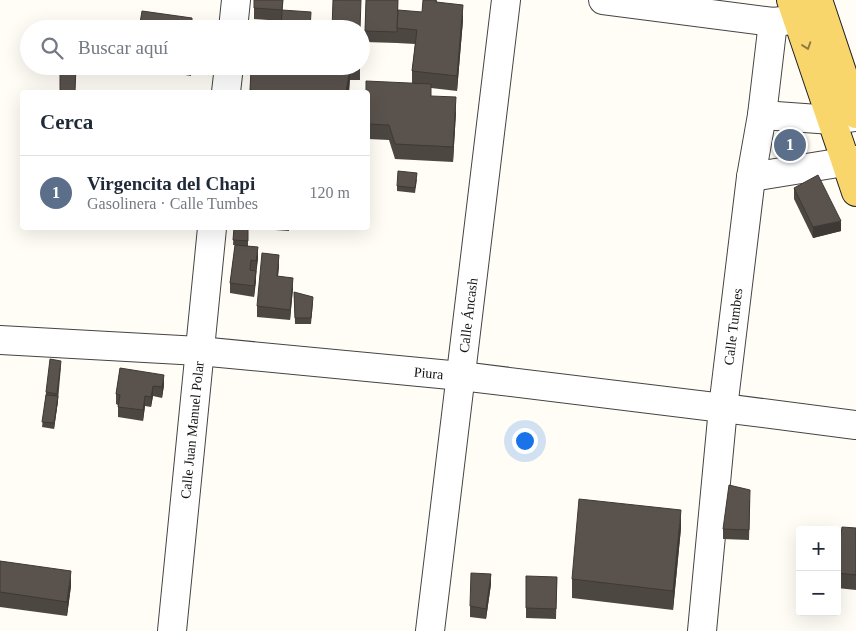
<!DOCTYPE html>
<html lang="es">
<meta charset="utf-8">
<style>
body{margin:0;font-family:Georgia,serif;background:#f6f6f7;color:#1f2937}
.controls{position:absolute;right:15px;bottom:15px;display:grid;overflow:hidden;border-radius:5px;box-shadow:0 5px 20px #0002}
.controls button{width:45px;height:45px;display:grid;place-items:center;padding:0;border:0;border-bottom:1px solid #e0e1e3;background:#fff;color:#1f2937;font:25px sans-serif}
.you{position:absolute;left:524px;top:440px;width:18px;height:18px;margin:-12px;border:4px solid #fff;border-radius:50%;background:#1a73e8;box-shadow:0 0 0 8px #1a73e833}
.badge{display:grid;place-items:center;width:32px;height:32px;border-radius:50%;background:#c4262e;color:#fff;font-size:16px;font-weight:700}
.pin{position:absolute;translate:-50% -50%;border:2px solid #fff;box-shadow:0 1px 5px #0006}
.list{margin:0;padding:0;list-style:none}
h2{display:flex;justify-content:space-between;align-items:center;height:65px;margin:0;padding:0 20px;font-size:21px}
h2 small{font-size:16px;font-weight:400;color:#747a83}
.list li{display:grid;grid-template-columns:32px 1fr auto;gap:15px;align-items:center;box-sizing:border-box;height:75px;padding:0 20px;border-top:1px solid #e0e1e3}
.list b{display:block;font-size:19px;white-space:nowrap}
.list p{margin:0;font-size:16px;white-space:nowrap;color:#747a83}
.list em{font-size:16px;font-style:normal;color:#747a83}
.icon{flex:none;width:28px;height:28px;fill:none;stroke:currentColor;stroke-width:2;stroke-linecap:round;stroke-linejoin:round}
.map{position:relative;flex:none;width:856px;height:631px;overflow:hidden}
.search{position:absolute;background:#fff;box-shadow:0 5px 20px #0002;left:20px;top:20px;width:350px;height:55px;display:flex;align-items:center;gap:12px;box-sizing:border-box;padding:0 18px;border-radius:28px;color:#747a83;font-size:19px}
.panel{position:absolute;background:#fff;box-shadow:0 5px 20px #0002;left:20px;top:90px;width:350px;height:140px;border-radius:5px}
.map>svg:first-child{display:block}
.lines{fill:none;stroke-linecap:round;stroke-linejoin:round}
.minor-casing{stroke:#444;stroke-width:30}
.major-casing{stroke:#222;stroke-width:30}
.minor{stroke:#fff;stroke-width:28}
.major{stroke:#f9d66b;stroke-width:28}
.wall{fill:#4d4742}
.shaded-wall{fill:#3f3936}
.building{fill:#5a524d;stroke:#3f3936}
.oneway{stroke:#917d42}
.labels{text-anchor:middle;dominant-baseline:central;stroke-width:5;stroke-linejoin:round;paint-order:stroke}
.street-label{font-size:14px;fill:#111;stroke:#fff}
</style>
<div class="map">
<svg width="856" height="631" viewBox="0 0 856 631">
<rect width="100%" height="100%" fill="#fffdf5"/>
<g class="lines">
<g class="minor-casing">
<g id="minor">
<path d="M603,0L773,22L792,20"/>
<path d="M233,29L236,0"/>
<path d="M226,92L229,66"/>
<path d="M762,115L832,120L855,117"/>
<path d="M751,177L856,160"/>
<path id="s1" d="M0,340L199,351L461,376L723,408L856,425"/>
<path id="s2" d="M172,631L212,228"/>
<path id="s3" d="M430,631L506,0"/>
<path id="s4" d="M702,631L723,408L751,177L762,115L773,22"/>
</g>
</g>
<g class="major-casing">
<g id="major">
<path d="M791,0L856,192"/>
<path d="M818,0L856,114"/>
</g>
</g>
<use href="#minor" class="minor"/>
<use href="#major" class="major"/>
</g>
<g class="wall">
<path d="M254,0H283L282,21L254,19Z"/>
<path d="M366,0H398V16L422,12L437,0V2L463,20L457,91L431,88V96L456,112L453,162L395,159L389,140L368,139V92L412,83V71L415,44L397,43L365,42Z"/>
<path d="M135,66H191V76Z"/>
<path d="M332,66H360V80H350L349,92H250L251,70L332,69Z"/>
<path d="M417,179L415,193L397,191V186Z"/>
<path d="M794,188L841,231L813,238L794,199Z"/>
<path d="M234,228H289V231L248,228V246L258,258L254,297L230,293V283L235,245H233Z"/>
<path d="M279,265L278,276L293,288L290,320L257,317V306Z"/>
<path d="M294,292L313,302L311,324H295Z"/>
<path d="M61,366L58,401L54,429L42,427L46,392Z"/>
<path d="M120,368L164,385L162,398L153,396L151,407L145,406L143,421L118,417V405L116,404V394Z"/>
<path d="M750,500L749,540L723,539V529Z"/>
<path d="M681,528L673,610L572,598V579Z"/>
<path d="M856,528V590L837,588V563Z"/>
<path d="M0,561L71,586L67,616L0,607Z"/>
<path d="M557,577L556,619L526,618V608Z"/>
<path d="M491,584L486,619L470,617V606Z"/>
</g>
<g class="shaded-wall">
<path d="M463,5V20L457,91V76Z"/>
<path d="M350,69L349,92H346Z"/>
<path d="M456,97V112L453,162V147Z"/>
<path d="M841,221V231L813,238V227Z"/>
<path d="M258,247V258L256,271V261Z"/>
<path d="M279,255V265L277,287V276Z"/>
<path d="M256,271V282L254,297V286Z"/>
<path d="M293,278V288L290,320V310Z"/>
<path d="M164,375V385L162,398V387Z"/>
<path d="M153,386V396L151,407V397Z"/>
<path d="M58,396V401L54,429V423Z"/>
<path d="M145,396V406L143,421V410Z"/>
<path d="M681,510V528L673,610V591Z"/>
<path d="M71,571V586L67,616V602Z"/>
<path d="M491,574V584L486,619V609Z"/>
</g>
<g class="building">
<path d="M254,0H283L282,10L254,8Z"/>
<path d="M333,0H361L360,29H332Z"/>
<path d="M366,0H398L397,32L365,31Z"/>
<path d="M423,0H436V2L463,5L457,76L412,71L417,30L397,28L398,10L422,12Z"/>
<path d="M282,10L311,12L310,29H281Z"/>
<path d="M142,11L192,18V29H139Z"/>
<path d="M60,66H76L75,92H60Z"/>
<path d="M350,69L346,92H257V91L250,90L251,70Z"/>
<path d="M366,81L431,84V96L456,97L453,147L395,144L389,125L368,124V92H366Z"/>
<path d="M398,171L417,173L415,188L397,186Z"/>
<path d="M818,175L841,221L813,227L794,188Z"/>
<path d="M234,228H248V241L233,240Z"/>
<path d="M235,245L258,247L256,261L251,260L250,270L256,271L254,286L230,283Z"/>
<path d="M262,253L279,255L277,276L293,278L290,310L257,306Z"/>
<path d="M294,292L313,297L311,318H295Z"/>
<path d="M50,359L61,361L57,394L46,392Z"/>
<path d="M120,368L164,375L162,387L153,386L151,397L145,396L143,410L118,407L120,395L116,394Z"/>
<path d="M46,395L58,396L54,423L42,422Z"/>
<path d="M729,485L750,490L749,530L723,529Z"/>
<path d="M579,499L681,510L673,591L572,579Z"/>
<path d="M842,527L856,528V575L837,573V563Z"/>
<path d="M0,561L71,571L67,602L0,592Z"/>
<path d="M471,573L491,574L486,609L470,606Z"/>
<path d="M526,576L557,577L556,609L526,608Z"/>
</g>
<defs><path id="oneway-chevron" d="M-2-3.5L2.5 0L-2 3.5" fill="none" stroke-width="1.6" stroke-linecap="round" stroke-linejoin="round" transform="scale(1.25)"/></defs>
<use class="oneway" href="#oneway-chevron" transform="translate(807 46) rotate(71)"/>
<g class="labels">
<g class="street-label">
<text stroke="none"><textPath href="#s3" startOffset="318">Calle Áncash</textPath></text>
<text stroke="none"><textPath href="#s4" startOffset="306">Calle Tumbes</textPath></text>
<text stroke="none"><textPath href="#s1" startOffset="430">Piura</textPath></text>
<text stroke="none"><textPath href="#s2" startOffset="202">Calle Juan Manuel Polar</textPath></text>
</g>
</g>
</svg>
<div class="controls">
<button>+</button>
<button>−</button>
</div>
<div class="you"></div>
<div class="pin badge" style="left:790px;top:145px;background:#5c6f8a">1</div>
<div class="search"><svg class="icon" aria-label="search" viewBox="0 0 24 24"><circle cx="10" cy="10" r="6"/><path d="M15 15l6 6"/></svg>Buscar aquí</div>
<section class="panel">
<h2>Cerca<small></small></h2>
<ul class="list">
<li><span class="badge" style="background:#5c6f8a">1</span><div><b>Virgencita del Chapi</b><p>Gasolinera · Calle Tumbes</p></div><em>120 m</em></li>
</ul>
</section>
</div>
